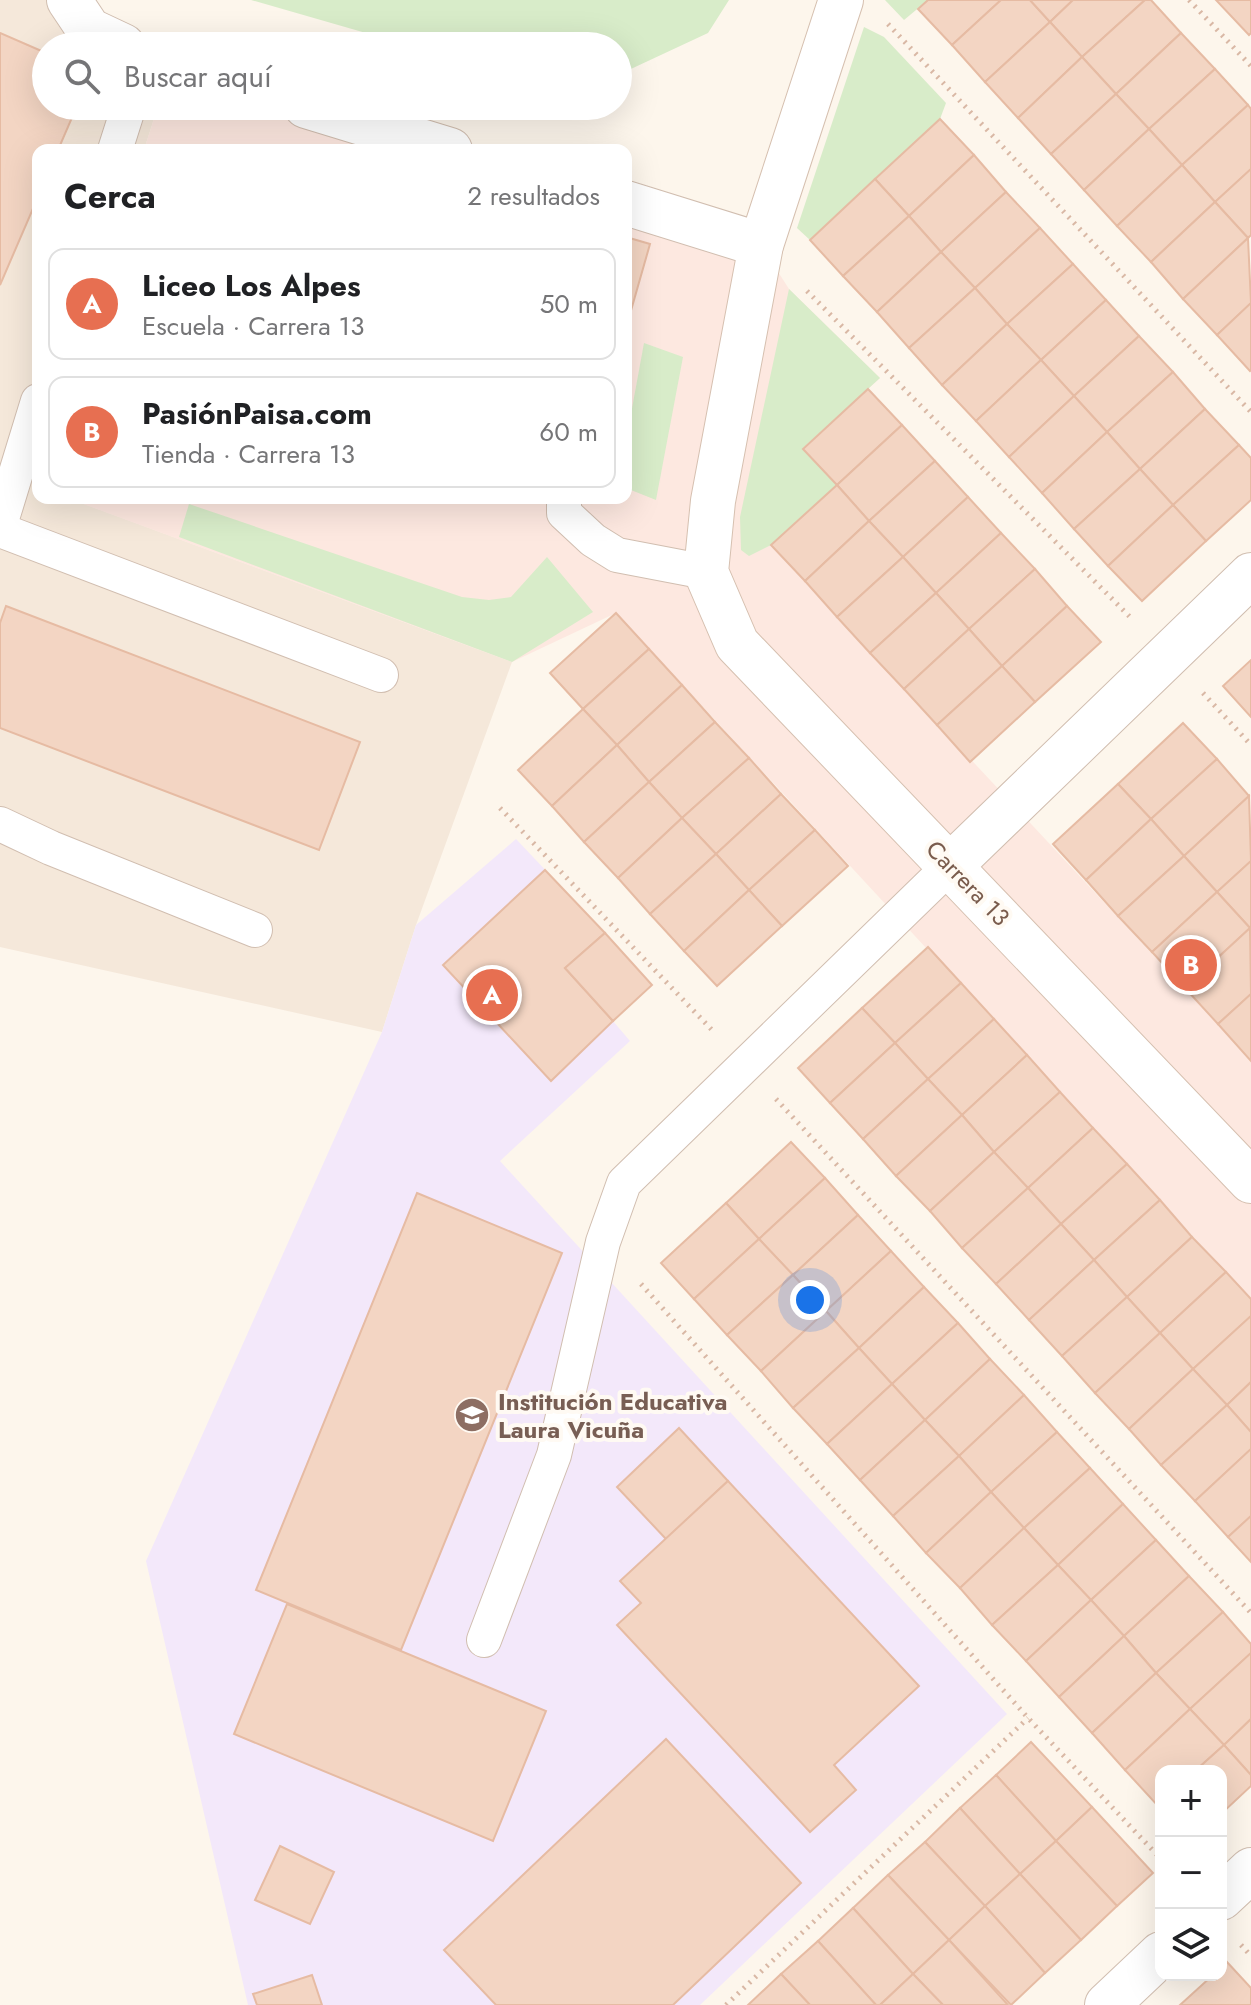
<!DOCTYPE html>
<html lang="es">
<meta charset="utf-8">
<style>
body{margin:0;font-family:Jost,sans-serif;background:#f2f2f2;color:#202124}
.controls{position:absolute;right:24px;bottom:24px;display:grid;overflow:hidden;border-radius:16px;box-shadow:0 8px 32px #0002}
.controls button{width:72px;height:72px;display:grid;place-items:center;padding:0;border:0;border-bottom:2px solid #e0e0e0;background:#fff;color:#202124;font:40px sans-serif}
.you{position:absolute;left:810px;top:1300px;width:28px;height:28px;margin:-20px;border:6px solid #fff;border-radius:50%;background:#1a73e8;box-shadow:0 0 0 12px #1a73e833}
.badge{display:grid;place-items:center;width:52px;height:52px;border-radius:50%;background:#e76f51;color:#fff;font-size:26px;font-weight:700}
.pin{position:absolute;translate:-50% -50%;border:4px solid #fff;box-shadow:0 2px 8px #0006}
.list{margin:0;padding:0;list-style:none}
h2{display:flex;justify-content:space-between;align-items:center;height:104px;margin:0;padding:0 32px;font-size:34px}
h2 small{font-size:26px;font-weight:400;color:#757577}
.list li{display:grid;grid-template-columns:52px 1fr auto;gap:24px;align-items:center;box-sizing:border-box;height:112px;margin:0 16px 16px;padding:0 16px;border:2px solid #e0e0e0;border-radius:16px}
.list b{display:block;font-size:30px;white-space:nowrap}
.list p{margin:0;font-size:26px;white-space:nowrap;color:#757577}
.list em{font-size:26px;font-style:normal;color:#757577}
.icon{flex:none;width:44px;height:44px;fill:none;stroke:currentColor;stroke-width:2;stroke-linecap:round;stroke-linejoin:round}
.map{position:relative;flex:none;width:1251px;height:2005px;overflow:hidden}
.search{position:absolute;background:#fff;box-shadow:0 8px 32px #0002;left:32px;top:32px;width:600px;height:88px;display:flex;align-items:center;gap:20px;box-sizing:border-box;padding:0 28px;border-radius:44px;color:#757577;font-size:30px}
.panel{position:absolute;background:#fff;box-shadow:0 8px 32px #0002;left:32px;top:144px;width:600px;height:360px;border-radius:16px}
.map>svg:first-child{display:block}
.residential{fill:#f5e8da}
.commercial{fill:#fde8e0}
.education{fill:#f3e8fa}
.green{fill:#d8ecc9}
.building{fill:#f3d5c3;stroke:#e6bba3;stroke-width:2}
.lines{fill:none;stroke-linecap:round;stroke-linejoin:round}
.lane-casing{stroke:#d1beb0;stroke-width:36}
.street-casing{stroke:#d1beb0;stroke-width:46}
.secondary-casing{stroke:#d6c0b0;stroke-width:46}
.path{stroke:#d9b8a5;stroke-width:5;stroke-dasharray:2 6;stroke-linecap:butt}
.lane{stroke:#fff;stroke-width:34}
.street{stroke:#fff;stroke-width:44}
.secondary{stroke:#fff;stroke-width:44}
.labels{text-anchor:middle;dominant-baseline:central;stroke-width:8;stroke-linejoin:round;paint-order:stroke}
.street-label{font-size:24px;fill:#7a5c4d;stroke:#fffaf3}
.education-label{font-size:24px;font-weight:bold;fill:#785e54;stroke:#fffaf3;text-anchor:start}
</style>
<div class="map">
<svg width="1251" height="2005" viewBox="0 0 1251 2005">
<rect width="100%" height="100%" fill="#fdf6ec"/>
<path class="residential" d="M0,0H54L81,46H46V106H158L144,150H38V498H68L512,662L416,925L382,1032L0,947Z"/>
<g class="commercial">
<path d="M158,106H307L451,150H144Z"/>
<path d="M626,203L761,245L789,289L880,378L803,448L837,485L771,545L1251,1060V1299L616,613L512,662L67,498H626Z"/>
</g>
<path class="education" d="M516,839L605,933L613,1021L630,1041L500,1161L1007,1714L700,2005H248L146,1561L382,1032L416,925Z"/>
<g class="green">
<path d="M251,0H729L708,33L618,75V46H411Z"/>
<path d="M885,0H928L904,20Z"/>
<path d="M864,27L884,37L946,103L940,119L810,240L797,228Z"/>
<path d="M789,289L880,378L803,448L837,485L771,545L749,556L741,550L740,517Z"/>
<path d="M644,343L683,357L656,500L626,488V441Z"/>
<path d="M189,504L462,597L489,600L511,597L547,557L593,612L512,662L179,537Z"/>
</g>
<g class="building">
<path d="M928,0H1001L952,45L918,9Z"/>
<path d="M1001,0H1030L1050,22L985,82L952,45Z"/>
<path d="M1030,0H1073L1050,22Z"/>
<path d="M1073,0H1145L1082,57L1050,22Z"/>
<path d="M1145,0H1151L1181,33L1116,94L1082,57Z"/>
<path d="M1216,0H1251V33L1249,35Z"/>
<path d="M1050,22L1082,57L1018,118L985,82Z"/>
<path d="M0,33L46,53V106H77L58,150H38V197L0,285Z"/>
<path d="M1181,33L1215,69L1149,129L1116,94Z"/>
<path d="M1082,57L1116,94L1051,154L1018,118Z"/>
<path d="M1215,69L1248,105L1182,165L1149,129Z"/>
<path d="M1116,94L1149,129L1084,190L1051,154Z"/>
<path d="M1248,105L1251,109V169L1215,202L1182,165Z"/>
<path d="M940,119L974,155L909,216L875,179Z"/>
<path d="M1149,129L1182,165L1117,226L1084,190Z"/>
<path d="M974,155L1006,192L941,252L909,216Z"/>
<path d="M1182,165L1215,202L1151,262L1117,226Z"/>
<path d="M1251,169V235L1248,238L1215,202Z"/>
<path d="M875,179L909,216L843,276L810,240Z"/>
<path d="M1006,192L1040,228L975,288L941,252Z"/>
<path d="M1215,202L1248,238L1183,299L1151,262Z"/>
<path d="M909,216L941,252L877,312L843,276Z"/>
<path d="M1040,228L1073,264L1007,324L975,288Z"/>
<path d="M626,237L650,244L626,328Z"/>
<path d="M1248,238L1251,303L1217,335L1183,299Z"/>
<path d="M941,252L975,288L909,348L877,312Z"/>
<path d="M1073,264L1106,300L1041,360L1007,324Z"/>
<path d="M975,288L1007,324L942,385L909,348Z"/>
<path d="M1106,300L1139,336L1074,396L1041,360Z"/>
<path d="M1251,303V370L1250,371L1217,335Z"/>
<path d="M1007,324L1041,360L976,421L942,385Z"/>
<path d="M1139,336L1173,372L1107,432L1074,396Z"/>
<path d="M1041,360L1074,396L1009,457L976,421Z"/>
<path d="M1173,372L1205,409L1140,469L1107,432Z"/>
<path d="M868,389L902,425L837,485L803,449Z"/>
<path d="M1074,396L1107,432L1042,493L1009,457Z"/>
<path d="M1205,409L1239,445L1173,505L1140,469Z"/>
<path d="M902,425L935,461L869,521L837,485Z"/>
<path d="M1107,432L1140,469L1074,529L1042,493Z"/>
<path d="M1239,445L1251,458V500L1206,541L1173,505Z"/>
<path d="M935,461L968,497L903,557L869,521Z"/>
<path d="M1140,469L1173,505L1108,566L1074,529Z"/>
<path d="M837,485L869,521L805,581L771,545Z"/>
<path d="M968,497L1001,533L936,593L903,557Z"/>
<path d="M1173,505L1206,541L1142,601L1108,566Z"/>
<path d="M869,521L903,557L837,617L805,581Z"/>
<path d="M1001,533L1035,569L969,629L936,593Z"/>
<path d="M903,557L936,593L870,653L837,617Z"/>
<path d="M1035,569L1067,606L1002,666L969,629Z"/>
<path d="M936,593L969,629L904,689L870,653Z"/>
<path d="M6,606L360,742L319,850L0,728V623Z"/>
<path d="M1067,606L1101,642L1035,702L1002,666Z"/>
<path d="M616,613L649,649L583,709L550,673Z"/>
<path d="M969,629L1002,666L937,725L904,689Z"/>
<path d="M649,649L682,685L617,745L583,709Z"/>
<path d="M1251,660V717L1223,686Z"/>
<path d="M1002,666L1035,702L970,762L937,725Z"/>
<path d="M682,685L715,722L649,782L617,745Z"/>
<path d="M583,709L617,745L552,806L518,770Z"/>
<path d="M715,722L749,758L682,818L649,782Z"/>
<path d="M1183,723L1217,759L1151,819L1118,784Z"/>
<path d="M617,745L649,782L584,842L552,806Z"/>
<path d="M749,758L781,794L716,854L682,818Z"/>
<path d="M1217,759L1249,796L1184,856L1151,819Z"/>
<path d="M649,782L682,818L618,878L584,842Z"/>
<path d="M1118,784L1151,819L1086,880L1053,844Z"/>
<path d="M781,794L815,830L749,890L716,854Z"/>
<path d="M1249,796L1251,861L1217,892L1184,856Z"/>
<path d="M682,818L716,854L650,914L618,878Z"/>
<path d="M1151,819L1184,856L1118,916L1086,880Z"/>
<path d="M815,830L848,866L782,926L749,890Z"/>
<path d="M716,854L749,890L684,951L650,914Z"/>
<path d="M1184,856L1217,892L1152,952L1118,916Z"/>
<path d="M1251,861V927L1250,928L1217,892Z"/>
<path d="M545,870L605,933L565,968L613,1021L551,1081L443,965Z"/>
<path d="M749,890L782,926L717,986L684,951Z"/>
<path d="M1217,892L1250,928L1185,988L1152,952Z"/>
<path d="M1250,928L1251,994L1218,1024L1185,988Z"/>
<path d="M605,933L652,985L613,1021L565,968Z"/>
<path d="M928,947L961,983L895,1043L862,1008Z"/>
<path d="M961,983L994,1019L928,1079L895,1043Z"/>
<path d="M1251,994V1061L1218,1024Z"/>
<path d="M862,1008L895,1043L830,1103L798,1068Z"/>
<path d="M994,1019L1027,1055L962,1115L928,1079Z"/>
<path d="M895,1043L928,1079L863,1139L830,1103Z"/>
<path d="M1027,1055L1060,1092L994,1152L962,1115Z"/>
<path d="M928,1079L962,1115L896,1176L863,1139Z"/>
<path d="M1060,1092L1093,1128L1028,1188L994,1152Z"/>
<path d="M962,1115L994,1152L930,1211L896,1176Z"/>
<path d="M1093,1128L1127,1164L1061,1224L1028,1188Z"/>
<path d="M791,1142L825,1178L759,1239L726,1203Z"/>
<path d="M994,1152L1028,1188L962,1248L930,1211Z"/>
<path d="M1127,1164L1160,1200L1094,1260L1061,1224Z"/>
<path d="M825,1178L858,1215L793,1275L759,1239Z"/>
<path d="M1028,1188L1061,1224L996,1284L962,1248Z"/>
<path d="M417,1193L562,1253L401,1650L256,1590Z"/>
<path d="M1160,1200L1192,1237L1127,1297L1094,1260Z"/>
<path d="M726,1203L759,1239L694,1299L661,1263Z"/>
<path d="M858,1215L891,1251L826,1311L793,1275Z"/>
<path d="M1061,1224L1094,1260L1029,1320L996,1284Z"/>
<path d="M1192,1237L1226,1272L1160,1333L1127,1297Z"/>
<path d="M759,1239L793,1275L727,1335L694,1299Z"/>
<path d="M891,1251L924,1287L859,1348L826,1311Z"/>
<path d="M1094,1260L1127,1297L1062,1356L1029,1320Z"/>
<path d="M1226,1272L1251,1299V1316L1193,1369L1160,1333Z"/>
<path d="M793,1275L826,1311L761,1371L727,1335Z"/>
<path d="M924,1287L958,1323L892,1384L859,1348Z"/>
<path d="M1127,1297L1160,1333L1095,1393L1062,1356Z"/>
<path d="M826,1311L859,1348L793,1408L761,1371Z"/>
<path d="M1251,1316V1382L1227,1405L1193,1369Z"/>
<path d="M958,1323L990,1359L925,1420L892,1384Z"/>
<path d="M1160,1333L1193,1369L1129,1429L1095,1393Z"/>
<path d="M859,1348L892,1384L827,1444L793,1408Z"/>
<path d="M990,1359L1024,1395L959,1456L925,1420Z"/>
<path d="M1193,1369L1227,1405L1161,1465L1129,1429Z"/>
<path d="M1251,1382V1432L1227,1405Z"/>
<path d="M892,1384L925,1420L860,1480L827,1444Z"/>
<path d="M1024,1395L1057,1432L991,1492L959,1456Z"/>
<path d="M1227,1405L1251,1432V1449L1195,1501L1161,1465Z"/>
<path d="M925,1420L959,1456L893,1516L860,1480Z"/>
<path d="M679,1428L728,1481L666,1539L617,1487Z"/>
<path d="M1057,1432L1090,1468L1024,1528L991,1492Z"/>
<path d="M1251,1449V1516L1228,1537L1195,1501Z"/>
<path d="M959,1456L991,1492L926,1553L893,1516Z"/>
<path d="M1090,1468L1123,1504L1058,1565L1024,1528Z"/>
<path d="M728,1481L919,1686L834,1765L856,1790L810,1832L617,1625L641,1603L620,1581Z"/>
<path d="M991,1492L1024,1528L960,1588L926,1553Z"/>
<path d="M1123,1504L1156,1540L1091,1600L1058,1565Z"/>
<path d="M1251,1516V1562L1228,1537Z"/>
<path d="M1024,1528L1058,1565L992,1625L960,1588Z"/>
<path d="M1156,1540L1189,1576L1124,1636L1091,1600Z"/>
<path d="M1058,1565L1091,1600L1026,1661L992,1625Z"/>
<path d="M1189,1576L1223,1612L1156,1673L1124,1636Z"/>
<path d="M1091,1600L1124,1636L1059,1697L1026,1661Z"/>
<path d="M287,1604L546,1711L493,1841L234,1734Z"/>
<path d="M1223,1612L1251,1644V1653L1190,1709L1156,1673Z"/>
<path d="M1124,1636L1156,1673L1092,1733L1059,1697Z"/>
<path d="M1251,1653V1719L1224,1745L1190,1709Z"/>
<path d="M1156,1673L1190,1709L1125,1770L1092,1733Z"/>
<path d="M1190,1709L1224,1745L1195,1771H1161L1158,1806L1125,1770Z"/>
<path d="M1251,1719V1775L1224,1745Z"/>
<path d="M666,1739L801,1883L673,2005H496L444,1950Z"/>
<path d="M1031,1742L1092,1807L1056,1841L996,1775Z"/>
<path d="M1224,1745L1251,1775V1786L1221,1814V1771H1195Z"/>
<path d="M996,1775L1056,1841L1020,1874L960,1808Z"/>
<path d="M1092,1807L1153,1873L1117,1906L1056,1841Z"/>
<path d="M960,1808L1020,1874L985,1906L925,1842Z"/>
<path d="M1056,1841L1117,1906L1081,1940L1020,1874Z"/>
<path d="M925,1842L985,1906L949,1940L888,1875Z"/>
<path d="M280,1846L334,1872L310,1924L255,1900Z"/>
<path d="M1020,1874L1081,1940L1045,1973L985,1906Z"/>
<path d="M888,1875L949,1940L913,1974L853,1908Z"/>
<path d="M985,1906L1045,1973L1011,2005L949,1940Z"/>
<path d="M853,1908L913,1974L880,2005H876L818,1941Z"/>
<path d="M949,1940L1008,2005H943L913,1974Z"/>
<path d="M818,1941L876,2005H810L781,1974Z"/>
<path d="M1227,1962L1251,1988V2005H1180L1213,1975H1221V1968Z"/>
<path d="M781,1974L810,2005H748Z"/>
<path d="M913,1974L943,2005H880Z"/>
<path d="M312,1975L322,2005H257L253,1994Z"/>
</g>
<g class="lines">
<g class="lane-casing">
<g id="lane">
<path d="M115,150L129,106"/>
<path d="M564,498V513L593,540L617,555L706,572"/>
<path d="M0,525L38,401"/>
<path d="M0,530L381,675"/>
<path d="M0,824L51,848L255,930"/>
<path d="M484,1640L554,1455L603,1242L624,1183L951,865"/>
</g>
</g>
<g class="street-casing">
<g id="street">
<path d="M69,0L89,30L123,46"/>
<path d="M306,106L450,150"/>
<path d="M626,203L761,245"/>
<path d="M951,865L1251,575"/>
<path d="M1221,1898L1251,1870"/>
<path d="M1107,2005L1161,1954"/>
</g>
</g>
<g class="secondary-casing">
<path id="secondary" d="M841,0L761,245L713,501L706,572L737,644L1251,1181"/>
</g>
<g class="path">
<path d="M1189,0L1251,66"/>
<path d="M888,24L1251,412"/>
<path d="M807,291L1132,619"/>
<path d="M1203,693L1251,745"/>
<path d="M500,808L712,1030"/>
<path d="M776,1099L1251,1613"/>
<path d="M641,1284L1028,1718L1161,1859"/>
<path d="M1241,1945L1251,1956"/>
<path d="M726,2005L1028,1718"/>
</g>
<use href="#lane" class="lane"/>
<use href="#street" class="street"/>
<use href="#secondary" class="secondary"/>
</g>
<defs>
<g id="university-disc" transform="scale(1.8)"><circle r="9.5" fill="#8d6e63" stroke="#fffaf3"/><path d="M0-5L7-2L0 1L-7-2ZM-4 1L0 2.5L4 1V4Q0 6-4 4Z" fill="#fff"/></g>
</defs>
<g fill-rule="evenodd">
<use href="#university-disc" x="472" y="1415"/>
</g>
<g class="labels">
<g class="street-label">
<text transform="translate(968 883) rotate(46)">Carrera 13</text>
</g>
<g class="education-label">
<text x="498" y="1401">Institución Educativa<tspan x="498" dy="28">Laura Vicuña</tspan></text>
</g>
</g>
</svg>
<div class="controls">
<button>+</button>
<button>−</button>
<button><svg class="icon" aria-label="layers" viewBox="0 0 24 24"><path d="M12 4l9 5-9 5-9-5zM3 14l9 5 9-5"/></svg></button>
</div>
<div class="you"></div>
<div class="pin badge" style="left:492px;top:995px">A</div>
<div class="pin badge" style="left:1191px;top:965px">B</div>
<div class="search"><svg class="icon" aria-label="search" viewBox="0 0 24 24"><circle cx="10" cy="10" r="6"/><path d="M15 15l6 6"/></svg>Buscar aquí</div>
<section class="panel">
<h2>Cerca<small>2 resultados</small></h2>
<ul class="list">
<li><span class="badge">A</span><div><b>Liceo Los Alpes</b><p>Escuela · Carrera 13</p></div><em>50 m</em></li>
<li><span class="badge">B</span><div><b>PasiónPaisa.com</b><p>Tienda · Carrera 13</p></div><em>60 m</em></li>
</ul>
</section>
</div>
